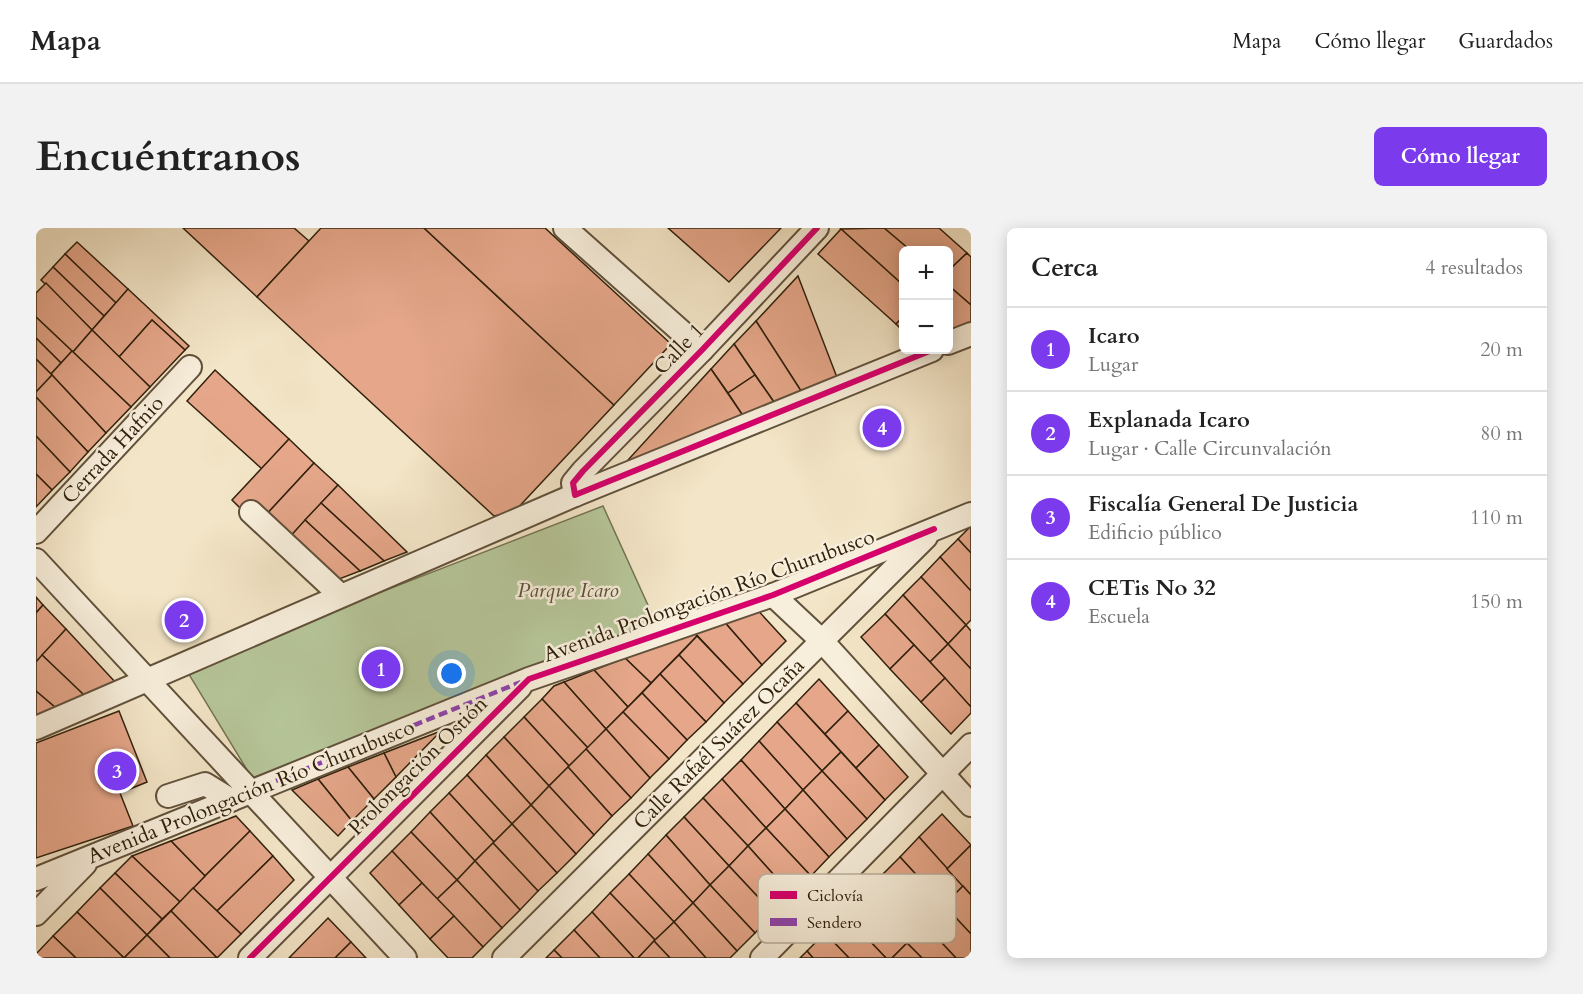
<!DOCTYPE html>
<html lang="es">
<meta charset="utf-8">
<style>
body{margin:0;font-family:Cardo,serif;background:#f2f2f2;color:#222}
.controls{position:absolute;right:18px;top:18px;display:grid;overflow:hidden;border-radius:9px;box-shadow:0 3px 15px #0003}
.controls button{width:54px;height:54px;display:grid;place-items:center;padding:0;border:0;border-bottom:2px solid #e0e0e0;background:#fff;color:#222;font:30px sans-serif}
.you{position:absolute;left:416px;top:446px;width:21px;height:21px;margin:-15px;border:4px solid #fff;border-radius:50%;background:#1a73e8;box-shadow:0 0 0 9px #1a73e833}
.badge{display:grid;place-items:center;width:39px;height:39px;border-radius:50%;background:#7c3aed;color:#fff;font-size:20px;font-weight:700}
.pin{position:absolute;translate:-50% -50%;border:3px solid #fff;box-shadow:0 2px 6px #0006}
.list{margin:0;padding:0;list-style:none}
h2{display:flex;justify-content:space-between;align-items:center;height:78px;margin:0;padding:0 24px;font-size:26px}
h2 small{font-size:20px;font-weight:400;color:#767676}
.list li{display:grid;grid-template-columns:39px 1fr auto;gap:18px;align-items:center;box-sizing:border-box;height:84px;padding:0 24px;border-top:2px solid #e0e0e0}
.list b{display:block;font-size:22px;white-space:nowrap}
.list p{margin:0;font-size:20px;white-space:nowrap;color:#767676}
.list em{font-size:20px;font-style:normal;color:#767676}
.map{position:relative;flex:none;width:935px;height:730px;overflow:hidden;border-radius:9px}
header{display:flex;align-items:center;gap:36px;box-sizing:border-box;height:84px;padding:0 30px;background:#fff;border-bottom:2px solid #e0e0e0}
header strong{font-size:28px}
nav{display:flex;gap:33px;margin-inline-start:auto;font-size:21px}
.intro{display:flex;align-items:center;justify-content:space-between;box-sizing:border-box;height:144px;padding:0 36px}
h1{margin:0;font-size:42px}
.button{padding:15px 27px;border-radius:9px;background:#7c3aed;color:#fff;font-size:21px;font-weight:700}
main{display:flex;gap:36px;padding:0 36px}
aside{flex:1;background:#fff;border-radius:9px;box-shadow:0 3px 15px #0003}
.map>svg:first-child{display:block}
.green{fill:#b6c699;stroke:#737352;stroke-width:1.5}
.building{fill:#e5a689;stroke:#30200c;stroke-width:1.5}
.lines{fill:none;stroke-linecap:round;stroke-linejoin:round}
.minor-casing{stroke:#61513b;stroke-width:26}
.minor{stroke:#f7eedb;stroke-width:22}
.quiet{stroke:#8e44ad;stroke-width:4.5;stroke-dasharray:9 4.5;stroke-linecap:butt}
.cycleway-casing{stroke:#f7eedb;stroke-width:10}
.cycleway{stroke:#d6006c;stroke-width:6}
.labels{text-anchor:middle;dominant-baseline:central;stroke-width:5;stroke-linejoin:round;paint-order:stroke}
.street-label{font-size:21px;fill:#30200c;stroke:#f7eedb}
.park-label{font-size:21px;font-style:italic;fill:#585236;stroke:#f7eedb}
.key{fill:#f7eedb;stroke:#bbb09d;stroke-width:1.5}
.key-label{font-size:16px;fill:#30200c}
</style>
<header>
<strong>Mapa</strong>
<nav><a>Mapa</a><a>Cómo llegar</a><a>Guardados</a></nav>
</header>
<div class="intro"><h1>Encuéntranos</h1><a class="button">Cómo llegar</a></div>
<main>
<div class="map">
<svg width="935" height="730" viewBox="0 0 935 730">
<rect width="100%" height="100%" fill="#f3e5c7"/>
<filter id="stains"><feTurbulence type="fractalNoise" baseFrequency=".00333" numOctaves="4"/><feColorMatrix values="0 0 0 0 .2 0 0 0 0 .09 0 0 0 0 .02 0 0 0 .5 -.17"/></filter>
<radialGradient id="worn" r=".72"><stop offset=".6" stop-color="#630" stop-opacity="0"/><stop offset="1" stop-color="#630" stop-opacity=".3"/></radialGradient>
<path class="green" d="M567,278L621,397L216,550L149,440Z"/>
<g class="building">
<path d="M147,0H258L273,13L221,69Z"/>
<path d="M285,0H388L578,177L478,284L458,288L221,69Z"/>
<path d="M388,0H509L635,116L578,177Z"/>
<path d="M632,0H745L693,54Z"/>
<path d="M848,0H903L931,25L912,43V22H874Z"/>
<path d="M848,0L874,22H867V57L805,1Z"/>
<path d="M805,1L867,57V89L860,96L782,26Z"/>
<path d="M41,14L92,61L80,75L29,26Z"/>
<path d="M931,25L935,29V77L912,57V43Z"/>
<path d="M29,26L80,75L68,88L17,39Z"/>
<path d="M17,39L68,88L56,102L5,52Z"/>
<path d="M762,48L802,152L767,166L720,93Z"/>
<path d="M10,55L56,102L37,124L0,89V65Z"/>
<path d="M912,57L935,77V98L912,107Z"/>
<path d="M92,61L153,118L149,122L116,92L83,129L56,102Z"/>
<path d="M0,89L36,123L25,135L0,110Z"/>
<path d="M867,89V103L860,96Z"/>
<path d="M116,92L149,122L114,159L83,129Z"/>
<path d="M720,93L767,166L740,177L698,116Z"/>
<path d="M56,102L114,159L95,179L37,124Z"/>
<path d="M0,110L25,135L15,146L0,131Z"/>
<path d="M698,116L719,147L692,165L675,141Z"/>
<path d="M36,123L95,179L70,205L15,146Z"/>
<path d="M0,131L16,147L0,164Z"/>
<path d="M675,141L708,189L594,235L592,232Z"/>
<path d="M179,142L253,211L226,241L151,173Z"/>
<path d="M16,147L70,205L52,224L0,169V164Z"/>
<path d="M719,147L740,177L708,189L692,165Z"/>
<path d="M0,169L52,224L34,244L0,208Z"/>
<path d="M0,208L34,244L16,262L0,246Z"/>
<path d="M253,211L278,235L228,289L209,285L196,272Z"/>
<path d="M278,235L302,257L252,311L228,289Z"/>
<path d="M0,246L16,262L0,279Z"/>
<path d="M302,257L371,324L348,333L285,275Z"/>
<path d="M285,275L348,333L324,343L269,292Z"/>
<path d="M269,292L324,343L298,353L252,311Z"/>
<path d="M935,298V325L922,311Z"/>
<path d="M922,311L935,325V363L904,329Z"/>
<path d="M904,329L935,363V392L930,397L885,349Z"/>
<path d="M885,349L930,397L912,416L867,367Z"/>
<path d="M867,367L912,416L894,434L849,386Z"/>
<path d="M0,369L7,377L0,385Z"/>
<path d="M7,377L30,401L0,434V385Z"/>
<path d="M717,377L750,413L726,437L685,390Z"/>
<path d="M849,386L878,417L854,441L825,409Z"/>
<path d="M685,390L726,437L707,456L656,402Z"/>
<path d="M930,397L935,403V441L912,416Z"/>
<path d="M30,401L80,455L49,468L6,427Z"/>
<path d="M656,402L661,408L615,455L589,430Z"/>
<path d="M661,408L707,456L688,475L643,427Z"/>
<path d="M912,416L935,441V479L894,434Z"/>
<path d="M878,417L909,450L885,474L854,441Z"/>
<path d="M6,427L49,468L20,480L0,463V434Z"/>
<path d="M643,427L688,475L670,494L624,446Z"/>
<path d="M589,430L615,455L592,479L558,442Z"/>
<path d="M558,442L592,479L570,501L528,454Z"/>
<path d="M624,446L670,494L651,512L606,465Z"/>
<path d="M909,450L935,479V485L915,506L885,474Z"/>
<path d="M783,451L812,483L789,506L760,475Z"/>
<path d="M528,454L570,501L552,520L506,471L518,458Z"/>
<path d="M0,463L20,480L0,488Z"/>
<path d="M606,465L651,512L633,531L587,484Z"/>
<path d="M506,471L552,520L533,538L488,489Z"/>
<path d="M760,475L805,524L786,543L741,494Z"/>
<path d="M83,483L111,554L84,565L97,598L0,630V515Z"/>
<path d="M812,483L843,517L820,540L789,506Z"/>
<path d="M587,484L633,531L614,550L570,501Z"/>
<path d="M488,489L533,538L513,558L468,509Z"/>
<path d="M741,494L786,543L767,562L723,513Z"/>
<path d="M570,501L614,550L595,570L550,521Z"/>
<path d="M405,503L360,549L348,525Z"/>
<path d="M468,509L513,558L495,577L450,527Z"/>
<path d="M723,513L767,562L749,581L705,532Z"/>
<path d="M843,517L872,549L849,572L820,540Z"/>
<path d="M550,521L595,570L576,588L532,539Z"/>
<path d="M805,524L849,572L831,591L786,543Z"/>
<path d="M348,525L360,549L338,571L312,539Z"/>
<path d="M450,527L495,577L476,596L431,547Z"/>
<path d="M705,532L749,581L730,600L686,551Z"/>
<path d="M312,539L338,571L316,593L282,551Z"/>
<path d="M532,539L576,588L558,607L513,558Z"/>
<path d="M786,543L831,591L811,611L767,562Z"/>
<path d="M431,547L476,596L458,614L413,565Z"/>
<path d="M282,551L316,593L302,608L256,562Z"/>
<path d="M686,551L730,600L712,618L667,570Z"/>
<path d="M513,558L558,607L540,626L495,577Z"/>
<path d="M767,562L811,611L793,629L749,581Z"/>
<path d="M413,565L458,614L439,633L394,584Z"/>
<path d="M667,570L712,618L693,638L648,589Z"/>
<path d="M495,577L540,626L521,645L476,596Z"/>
<path d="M749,581L793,629L775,648L730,600Z"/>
<path d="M394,584L439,633L421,652L375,604Z"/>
<path d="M906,586L935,617L911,641L883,609Z"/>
<path d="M200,588L214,603L169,648L135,613Z"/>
<path d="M648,589L693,638L674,657L630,607Z"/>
<path d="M476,596L521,645L502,663L457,615Z"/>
<path d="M730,600L775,648L756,667L712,618Z"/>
<path d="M214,603L237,628L181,683L157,660Z"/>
<path d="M375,604L421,652L401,671L356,623Z"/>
<path d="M630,607L674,657L657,675L612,626Z"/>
<path d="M883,609L927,658L908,677L864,629Z"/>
<path d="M135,613L169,648L144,674L96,628Z"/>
<path d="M457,615L502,663L484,682L439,633Z"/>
<path d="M935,617V667L911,641Z"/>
<path d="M712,618L756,667L738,686L693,638Z"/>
<path d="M356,623L386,655L363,677L334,645Z"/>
<path d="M612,626L657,675L638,694L593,646Z"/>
<path d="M96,628L144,674L126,691L79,645Z"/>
<path d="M237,628L258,652L205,706L181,683Z"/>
<path d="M864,629L908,677L889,697L844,649Z"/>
<path d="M439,633L484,682L466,700L421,652Z"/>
<path d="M693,638L738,686L719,705L674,657Z"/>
<path d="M79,645L126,691L111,707L64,660Z"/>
<path d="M593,646L638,694L619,712L574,665Z"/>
<path d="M844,649L889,697L871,715L826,667Z"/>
<path d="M421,652L466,700L447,719L401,671Z"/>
<path d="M386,655L418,688L394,711L363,677Z"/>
<path d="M674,657L719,705L701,723L657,675Z"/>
<path d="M927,658L935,667V706L908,677Z"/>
<path d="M64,660L111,707L88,730L41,684Z"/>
<path d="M157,660L205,706L181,730L135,683Z"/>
<path d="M574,665L619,712L602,730H598L556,684Z"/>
<path d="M826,667L871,715L856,730H850L808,686Z"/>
<path d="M657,675L701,723L694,730H670L638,694Z"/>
<path d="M908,677L935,706V730H920L889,697Z"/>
<path d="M135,683L181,730H134L111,707Z"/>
<path d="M41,684L88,730H40L17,708Z"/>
<path d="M556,684L598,730H564L538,702Z"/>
<path d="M808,686L850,730H813L789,705Z"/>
<path d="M418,688L447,719L436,730H412L394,711Z"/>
<path d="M292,690L315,714L299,730H253Z"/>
<path d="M638,694L670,730H634L618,713Z"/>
<path d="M889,697L920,730H886L871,715Z"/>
<path d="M538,702L564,730H526L518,722Z"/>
<path d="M789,705L813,730H777L771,723Z"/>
<path d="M111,707L134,730H88Z"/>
<path d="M17,708L40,730H0V726Z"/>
<path d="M618,713L634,730H602Z"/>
<path d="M315,714L330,730H299Z"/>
<path d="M871,715L886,730H856Z"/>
<path d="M518,722L526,730H510Z"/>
<path d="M771,723L777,730H764Z"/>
</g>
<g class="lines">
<g class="minor-casing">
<g id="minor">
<path d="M529,0L666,122"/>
<path d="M912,115L935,106"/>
<path d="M539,267L537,255L547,243L666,122L781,0"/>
<path d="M215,284L304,367"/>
<path d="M0,304L154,139"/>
<path d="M0,332L369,730"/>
<path d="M737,367L786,413L935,577"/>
<path d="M0,500L539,267L896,122"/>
<path d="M132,568L169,556L195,572"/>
<path d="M0,651L493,451L737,367L935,286"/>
<path d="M0,686L49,636"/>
<path d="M214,730L484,459"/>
<path d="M468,730L890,309"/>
<path d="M726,730L935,517"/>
</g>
</g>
<use href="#minor" class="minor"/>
<path class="quiet" d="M215,563L485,454"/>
<g class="cycleway-casing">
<g id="cycleway">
<path d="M781,0L666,122L547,243L537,255L539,267L896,122"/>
<path d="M214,730L493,451L737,367L898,301"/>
</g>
</g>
<use href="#cycleway" class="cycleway"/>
</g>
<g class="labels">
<g class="street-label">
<text transform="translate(643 121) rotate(-46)">Calle 1</text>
<text transform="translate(77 222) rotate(-47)">Cerrada Hafnio</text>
<text transform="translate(673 368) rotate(-20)">Avenida Prolongación Río Churubusco</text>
<text transform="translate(683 516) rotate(-45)">Calle Rafaél Suárez Ocaña</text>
<text transform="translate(382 538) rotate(-45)">Prolongación Ostión</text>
<text transform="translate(215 564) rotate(-22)">Avenida Prolongación Río Churubusco</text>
</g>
<g class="park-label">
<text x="532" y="362">Parque Icaro</text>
</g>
</g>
<rect x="722" y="646" width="198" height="69" rx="9" class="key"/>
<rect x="734" y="663" width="27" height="8" fill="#d6006c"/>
<rect x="734" y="690" width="27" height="8" fill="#8e44ad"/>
<g class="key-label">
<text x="771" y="673">Ciclovía</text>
<text x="771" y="700">Sendero</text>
</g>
<rect width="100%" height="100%" filter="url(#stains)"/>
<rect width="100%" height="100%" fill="url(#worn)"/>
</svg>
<div class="controls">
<button>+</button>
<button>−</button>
</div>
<div class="you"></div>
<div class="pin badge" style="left:345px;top:441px">1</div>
<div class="pin badge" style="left:148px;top:392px">2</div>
<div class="pin badge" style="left:81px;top:543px">3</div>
<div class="pin badge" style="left:846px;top:200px">4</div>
</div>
<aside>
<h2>Cerca<small>4 resultados</small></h2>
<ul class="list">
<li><span class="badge">1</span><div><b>Icaro</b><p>Lugar</p></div><em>20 m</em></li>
<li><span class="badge">2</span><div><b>Explanada Icaro</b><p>Lugar · Calle Circunvalación</p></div><em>80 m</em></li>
<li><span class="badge">3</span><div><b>Fiscalía General De Justicia</b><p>Edificio público</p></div><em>110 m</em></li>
<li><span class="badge">4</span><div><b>CETis No 32</b><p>Escuela</p></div><em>150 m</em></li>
</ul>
</aside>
</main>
